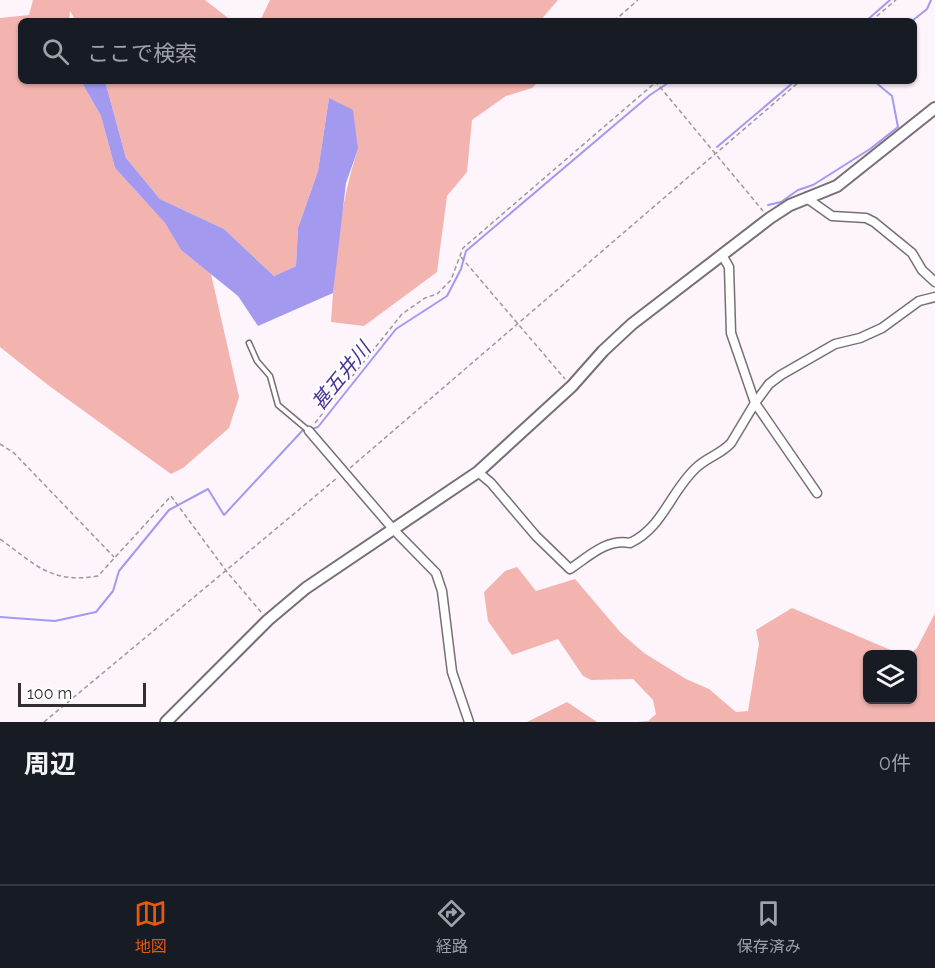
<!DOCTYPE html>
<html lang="ja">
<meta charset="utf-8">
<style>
body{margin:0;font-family:Raleway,"Noto Sans JP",sans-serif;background:#20242c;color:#f1f3f6}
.controls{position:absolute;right:18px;bottom:18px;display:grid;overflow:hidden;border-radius:9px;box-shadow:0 2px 4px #0004}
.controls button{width:54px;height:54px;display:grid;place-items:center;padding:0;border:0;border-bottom:2px solid #363941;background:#171b24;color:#f1f3f6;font:30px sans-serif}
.scale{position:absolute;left:18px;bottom:15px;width:128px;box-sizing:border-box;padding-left:6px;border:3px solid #312d30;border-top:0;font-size:16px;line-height:21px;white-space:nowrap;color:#312d30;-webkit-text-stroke:4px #fff;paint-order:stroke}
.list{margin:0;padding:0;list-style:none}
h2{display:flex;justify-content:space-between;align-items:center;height:78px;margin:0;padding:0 24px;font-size:26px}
h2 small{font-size:20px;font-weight:400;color:#9ea1a6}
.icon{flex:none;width:33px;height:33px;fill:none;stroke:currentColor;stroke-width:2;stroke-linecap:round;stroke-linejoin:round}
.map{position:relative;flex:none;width:935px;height:722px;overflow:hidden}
.search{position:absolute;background:#171b24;box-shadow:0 2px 4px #0004;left:18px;right:18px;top:18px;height:66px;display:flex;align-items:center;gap:15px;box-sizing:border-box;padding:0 21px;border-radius:9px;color:#9ea1a6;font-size:22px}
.sheet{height:162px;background:#171b24}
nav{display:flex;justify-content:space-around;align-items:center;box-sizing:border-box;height:84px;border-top:2px solid #363941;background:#171b24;font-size:16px;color:#9ea1a6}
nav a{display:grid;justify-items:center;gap:3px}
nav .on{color:#ea580c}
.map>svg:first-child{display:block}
.forest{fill:#f3b4af}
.water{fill:#a39af0}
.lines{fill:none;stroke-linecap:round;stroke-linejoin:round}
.stream{stroke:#a39af0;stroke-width:2}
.service-casing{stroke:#786f76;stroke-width:7}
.minor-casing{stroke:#786f76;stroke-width:11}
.tertiary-casing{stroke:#786f76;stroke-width:14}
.path{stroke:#9f979d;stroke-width:1.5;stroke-dasharray:4.5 3;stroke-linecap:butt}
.service{stroke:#fff;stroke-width:4}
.minor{stroke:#fff;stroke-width:8}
.tertiary{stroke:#fff;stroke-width:10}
.labels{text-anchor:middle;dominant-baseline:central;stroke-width:4.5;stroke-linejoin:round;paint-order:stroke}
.water-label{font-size:20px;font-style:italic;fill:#483295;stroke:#fff}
</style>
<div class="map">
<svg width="935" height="722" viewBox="0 0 935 722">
<rect width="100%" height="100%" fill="#fef4fb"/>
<g class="forest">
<path d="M33,0H205L232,21H76L70,11L69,21H21V81H81L101,116L115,168L165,223L181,250L211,274L239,397L229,428L183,468L171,474L48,385L0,347V18L29,15Z"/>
<path d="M270,0H558L540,21H241L261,19Z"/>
<path d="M105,81H539L532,88L506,96L472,120L467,172L447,196L437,272L364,326L331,322C335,263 339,205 358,149L329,98L318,171L298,228L296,266L274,276L224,229L160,199L126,158Z"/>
<path d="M517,567L536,591L575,579L621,633L644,653L686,679L709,689L736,712L748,711L759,644L756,630L792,608L900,654H868V700H912V654H910L917,648L935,613V722H637L648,721L656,714L653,700L633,679L591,680L583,676L558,639L512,655L488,621L484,592L505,571Z"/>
<path d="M567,702L597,722H527Z"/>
</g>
<path class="water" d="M81,81H105L126,158L160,199L224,229L274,276L296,266L298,228L318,171L329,98L353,110L358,149L346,183L333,293L258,326L238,296L181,250L165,223L115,168L101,116Z"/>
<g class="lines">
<g class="stream">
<path d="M866,21L890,0"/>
<path d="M912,21L927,9L931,0"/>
<path d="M717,147L795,81"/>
<path d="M768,205L781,202L798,190L813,185L870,149L898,127L892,96L874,81"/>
<path d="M312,429L318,427L396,329L447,296L461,269L466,251L650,95L671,81"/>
<path d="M0,617L55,621L96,612L113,591L119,571L169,510L208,489L224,515L302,431L306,430"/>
</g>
<g class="service-casing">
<path id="service" d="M249,343L257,361L270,376L278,405L309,431"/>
</g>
<g class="minor-casing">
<g id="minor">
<path d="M808,199L832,216L866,218L874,222L912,253L922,270L935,282"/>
<path d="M722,255L729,267L731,333L755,403L817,493"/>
<path d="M309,431L393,529L436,573L442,591L452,672L469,722"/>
<path d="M478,472L491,483L536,536L570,569C588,557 607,538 630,543C663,528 671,490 697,467C708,457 721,454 731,443L755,403L769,384L781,375L835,344L860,338L882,328L919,301L935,297"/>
</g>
</g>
<g class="tertiary-casing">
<path id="tertiary" d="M166,722L268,620L306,588L478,472L572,386L603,351L632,324L770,218L790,205L837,186L935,108"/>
</g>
<g class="path">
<path d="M614,21L638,0"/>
<path d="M871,21L896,0"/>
<path d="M655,81L763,211"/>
<path d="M461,257L565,379"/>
<path d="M315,423L402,314L425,298L437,294L451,280L463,248L656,82"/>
<path d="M0,444L14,453L114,557"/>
<path d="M350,468L800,81"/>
<path d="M0,539C36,565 51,584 98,576L171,496L227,572L261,612"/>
<path d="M44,722L337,478"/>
</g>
<use href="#service" class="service"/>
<use href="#minor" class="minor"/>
<use href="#tertiary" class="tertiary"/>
</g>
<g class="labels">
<g class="water-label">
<text transform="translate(341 376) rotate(-51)">甚五井川</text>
</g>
</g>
</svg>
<div class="controls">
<button><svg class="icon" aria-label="layers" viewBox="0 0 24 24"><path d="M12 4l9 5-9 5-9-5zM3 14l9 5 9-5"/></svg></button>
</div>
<div class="scale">100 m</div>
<div class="search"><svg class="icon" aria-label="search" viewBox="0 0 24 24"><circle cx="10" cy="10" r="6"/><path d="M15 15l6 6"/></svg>ここで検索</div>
</div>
<section class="sheet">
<h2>周辺<small>0件</small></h2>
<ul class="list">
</ul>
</section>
<nav>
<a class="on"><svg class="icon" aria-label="map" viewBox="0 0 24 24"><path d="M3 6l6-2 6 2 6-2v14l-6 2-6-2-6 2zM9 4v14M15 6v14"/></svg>地図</a>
<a><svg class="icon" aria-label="directions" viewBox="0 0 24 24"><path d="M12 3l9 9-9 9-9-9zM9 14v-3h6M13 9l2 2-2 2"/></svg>経路</a>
<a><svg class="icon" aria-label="saved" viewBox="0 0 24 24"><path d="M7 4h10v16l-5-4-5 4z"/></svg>保存済み</a>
</nav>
